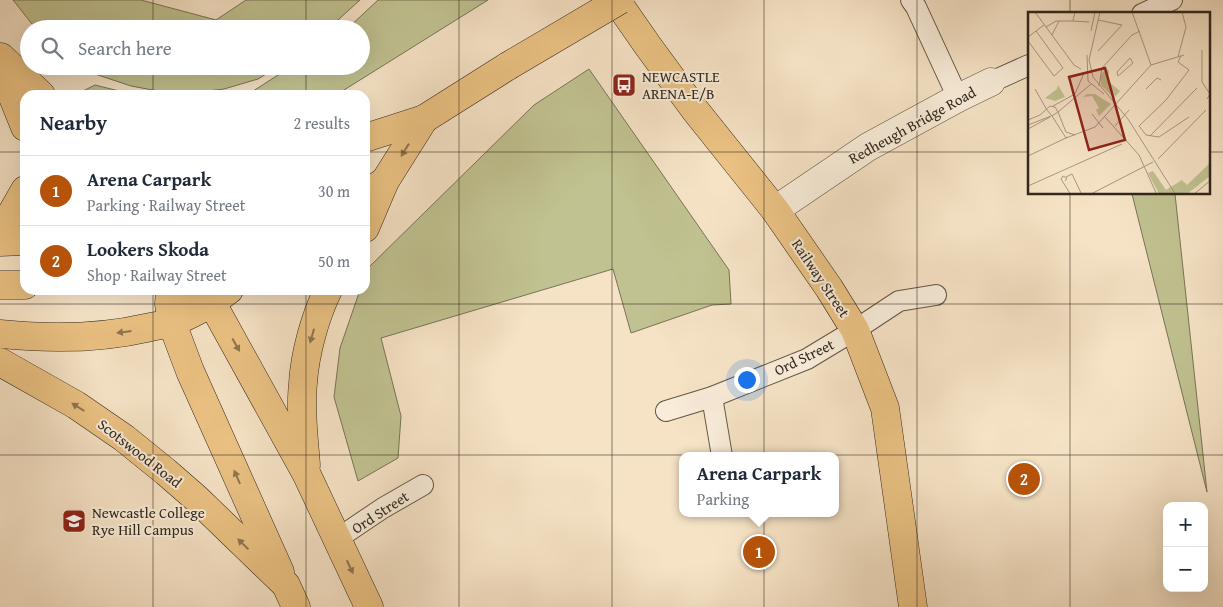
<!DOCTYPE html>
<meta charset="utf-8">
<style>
body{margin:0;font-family:"Gentium Book Plus",serif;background:#f2f2f3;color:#1f2937}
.controls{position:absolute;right:15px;bottom:15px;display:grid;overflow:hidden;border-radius:10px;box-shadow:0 5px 20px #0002}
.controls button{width:45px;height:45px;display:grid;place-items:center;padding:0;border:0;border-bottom:1px solid #e0e1e3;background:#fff;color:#1f2937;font:25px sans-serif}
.you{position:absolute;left:746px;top:379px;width:18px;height:18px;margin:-12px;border:4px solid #fff;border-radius:50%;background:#1a73e8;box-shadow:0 0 0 8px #1a73e833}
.badge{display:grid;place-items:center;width:32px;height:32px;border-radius:50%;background:#b45309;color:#fff;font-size:16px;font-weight:700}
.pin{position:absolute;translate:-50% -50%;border:2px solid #fff;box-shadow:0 1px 5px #0006}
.popup{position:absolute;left:679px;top:452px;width:160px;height:65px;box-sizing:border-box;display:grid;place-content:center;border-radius:10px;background:#fff;filter:drop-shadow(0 1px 4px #0005);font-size:16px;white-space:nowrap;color:#747a83}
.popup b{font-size:19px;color:#1f2937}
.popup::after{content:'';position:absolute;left:50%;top:100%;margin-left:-10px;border:10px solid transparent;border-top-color:#fff}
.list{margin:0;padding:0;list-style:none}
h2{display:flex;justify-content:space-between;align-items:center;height:65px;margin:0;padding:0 20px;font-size:21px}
h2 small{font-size:16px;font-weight:400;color:#747a83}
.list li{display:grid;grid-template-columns:32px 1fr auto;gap:15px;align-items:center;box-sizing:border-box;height:70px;padding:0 20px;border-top:1px solid #e0e1e3}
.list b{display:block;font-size:19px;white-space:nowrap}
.list p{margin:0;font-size:16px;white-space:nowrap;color:#747a83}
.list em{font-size:16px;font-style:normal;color:#747a83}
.icon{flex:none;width:28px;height:28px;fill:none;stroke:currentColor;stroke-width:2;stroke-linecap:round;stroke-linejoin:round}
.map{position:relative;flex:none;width:1223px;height:607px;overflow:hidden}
.search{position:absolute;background:#fff;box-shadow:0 5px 20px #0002;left:20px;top:20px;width:350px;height:55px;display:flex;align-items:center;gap:12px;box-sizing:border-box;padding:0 18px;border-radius:28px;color:#747a83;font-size:19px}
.panel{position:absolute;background:#fff;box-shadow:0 5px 20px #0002;left:20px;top:90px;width:350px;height:205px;border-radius:15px}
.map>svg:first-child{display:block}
.green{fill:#c1c291;stroke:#797456}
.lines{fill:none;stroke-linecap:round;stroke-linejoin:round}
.service-casing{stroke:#625646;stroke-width:22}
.minor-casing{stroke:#625646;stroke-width:29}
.primary-casing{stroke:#31271c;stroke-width:29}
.service{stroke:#f9edda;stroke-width:20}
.minor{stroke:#f9edda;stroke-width:28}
.primary{stroke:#ebc283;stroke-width:28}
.primary-bridge-casing{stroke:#31271c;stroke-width:29;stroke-linecap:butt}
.primary-bridge{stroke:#ebc283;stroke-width:28}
.oneway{fill:#8e7450}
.grid{fill:none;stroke:#31271c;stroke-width:1;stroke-opacity:0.55}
.labels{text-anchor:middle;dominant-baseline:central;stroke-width:4;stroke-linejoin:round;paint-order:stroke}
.poi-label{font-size:15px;fill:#31271c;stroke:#f9edda;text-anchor:start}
.street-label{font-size:15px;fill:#31271c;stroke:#f9edda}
.inset-road{fill:none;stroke:#a79882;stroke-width:1}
.view{fill:#8f2418;fill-opacity:0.15;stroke:#8f2418;stroke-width:2.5}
.inset-edge{fill:none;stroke:#31271c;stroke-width:2.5}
</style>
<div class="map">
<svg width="1223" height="607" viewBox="0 0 1223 607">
<rect width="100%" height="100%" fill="#f6e3c6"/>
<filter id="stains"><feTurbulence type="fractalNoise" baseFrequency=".004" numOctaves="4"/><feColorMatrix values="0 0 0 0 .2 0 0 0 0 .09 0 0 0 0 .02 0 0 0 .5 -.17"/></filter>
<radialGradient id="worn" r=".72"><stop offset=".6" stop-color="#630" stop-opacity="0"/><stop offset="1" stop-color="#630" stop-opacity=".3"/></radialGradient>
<g class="green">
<path d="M13,0H141L216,20L246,0H360L328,29H36Z"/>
<path d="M378,0H488L336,95H247L292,66H361V29H347Z"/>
<path d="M84,66H279L258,79L224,89L191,93L158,91L131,86L98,75Z"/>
<path d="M589,69L729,270L731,304L712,305L631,333L613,269L381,338L401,416L398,458L358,481L334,397L340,348L360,290H365V277L368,268L534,105Z"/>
<path d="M95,85L135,95H86L81,92Z"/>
<path d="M1132,194H1175L1207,492Z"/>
</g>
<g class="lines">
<g class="service-casing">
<g id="service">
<path d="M911,0L916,7L958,98"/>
<path d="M1142,14L1172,0"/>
<path d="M991,82L1029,65"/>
<path d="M712,397L722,456"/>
<path d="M666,411L712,397L807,359L855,330L899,301L936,295"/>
<path d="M337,539L383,508L423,485"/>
</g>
</g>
<g class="minor-casing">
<path id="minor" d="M775,210L868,147L958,98L991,82"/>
</g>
<g class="primary-casing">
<g id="primary">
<path d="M616,0L648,46L695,110L775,210L829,288L855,330L885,408L913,607"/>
<path d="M1,57L41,95"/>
<path d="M0,65L25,127"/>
<path d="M365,138L424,119L508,66"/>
<path d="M365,195L385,181L424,119"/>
<path d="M0,227L9,218L25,190"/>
<path d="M365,228L385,181"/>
<path d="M0,242L25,241"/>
<path d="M0,285H25"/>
<path d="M170,290L169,304L172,323L190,371L280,572"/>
<path d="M184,290L212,303L307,475L369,607"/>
<path d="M0,334C49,339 98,339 146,328C155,326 164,325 172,322C193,315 212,303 229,290"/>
<path d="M0,362L76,405L124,438L166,472L197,499L286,585L296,607"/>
<path d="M306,465C304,438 300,410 303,383C305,353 315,317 328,290"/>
</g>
</g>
<use href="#service" class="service"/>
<use href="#minor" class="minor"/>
<use href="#primary" class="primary"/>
<g class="primary-bridge-casing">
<path id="primary-bridge" d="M508,66L620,0"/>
</g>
<use href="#primary-bridge" class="primary-bridge"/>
</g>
<defs><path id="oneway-solid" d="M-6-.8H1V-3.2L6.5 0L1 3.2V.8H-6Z" transform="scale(1.25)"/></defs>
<g class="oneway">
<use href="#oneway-solid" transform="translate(405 150) rotate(122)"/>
<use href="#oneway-solid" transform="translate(124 332) rotate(173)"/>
<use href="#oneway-solid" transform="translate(312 336) rotate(106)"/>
<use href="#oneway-solid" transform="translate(236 345) rotate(61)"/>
<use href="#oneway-solid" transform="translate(78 407) rotate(-148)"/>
<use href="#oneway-solid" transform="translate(237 477) rotate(-114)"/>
<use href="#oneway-solid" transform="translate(243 544) rotate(-136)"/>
<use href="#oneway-solid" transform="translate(350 567) rotate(65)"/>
</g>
<path class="grid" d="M153,0V29M306,0V29M459,0V607M612,0V607M764,0V607M917,0V607M1070,0V14M153,66V95M306,66V95M0,152H25M365,152H1029M1209,152H1223M1070,194V607M153,290V607M306,290V607M0,304H1223M0,455H1223"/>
<defs>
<g id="bus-square" transform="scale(1.25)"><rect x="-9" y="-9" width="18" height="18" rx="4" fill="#8f2418" stroke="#f9edda"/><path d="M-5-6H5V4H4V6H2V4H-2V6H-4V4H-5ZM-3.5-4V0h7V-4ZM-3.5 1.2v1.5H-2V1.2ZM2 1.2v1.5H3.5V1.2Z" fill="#fff"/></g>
<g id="university-square" transform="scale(1.25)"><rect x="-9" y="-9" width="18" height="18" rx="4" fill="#8f2418" stroke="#f9edda"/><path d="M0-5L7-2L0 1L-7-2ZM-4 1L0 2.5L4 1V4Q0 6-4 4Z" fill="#fff"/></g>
</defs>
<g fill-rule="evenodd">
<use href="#bus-square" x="624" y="85"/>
<use href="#university-square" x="74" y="521"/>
</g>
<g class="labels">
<g class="poi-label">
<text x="642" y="76">NEWCASTLE<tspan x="642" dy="17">ARENA-E/B</tspan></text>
<text x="92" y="512">Newcastle College<tspan x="92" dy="17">Rye Hill Campus</tspan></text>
</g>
<g class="street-label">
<text transform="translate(912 125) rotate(-29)">Redheugh Bridge Road</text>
<text transform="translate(821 278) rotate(56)">Railway Street</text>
<text transform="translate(804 357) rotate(-26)">Ord Street</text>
<text transform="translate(140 453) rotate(38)">Scotswood Road</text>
<text transform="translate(380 512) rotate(-33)">Ord Street</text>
</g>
</g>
<g transform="translate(1028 12)">
<rect width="182" height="182" fill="#f6e3c6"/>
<path d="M78,56L81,59L80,69L92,79L87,85L85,79L86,86L73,73L72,65ZM30,73L37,85L27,89L17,86L29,77ZM59,82H67L83,92L71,104L68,98L71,96L64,84L55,85ZM182,151V164L159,182H131L120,161L125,159L138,178L154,168L159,173Z" fill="#c1c291"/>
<path class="inset-road" d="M7,0L46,53L53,57M72,0L61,48L65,65L100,107L148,183M70,8L94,13M45,9L61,10M18,15L28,9H45L47,0M63,19L67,0M24,23L31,9M0,25L16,13M0,29L26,64L35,56L8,19M174,38V70L182,82L179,87M70,39L94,13M59,43L60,69L76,82M153,44L150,50L161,58L138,88L111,114L118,123L131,125L161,105M150,45L158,15L154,0M102,46L105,51L90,64L89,60ZM123,53L156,43M71,74L74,56L104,23L112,19M7,77L19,98M118,77L129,66L133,68M25,94L47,82L56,61M30,100L63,72M30,100L38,120L47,123M64,102L75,116M24,104L38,126L67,115L123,53L104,0M77,105L111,143L129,183M0,108L12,103L22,94L27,95L30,100L24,104L19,98M0,113L23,104M87,114L101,98M0,117L22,105M122,124L169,76M0,144L40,125M130,147L178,98M38,165L44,162L54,183M37,169L39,166L35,164L33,167L43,183M0,174L94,132M61,183L125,150M165,183L183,168"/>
<path class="view" d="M77,56L97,128L61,138L41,65Z"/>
<rect width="182" height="182" class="inset-edge"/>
</g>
<rect width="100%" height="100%" filter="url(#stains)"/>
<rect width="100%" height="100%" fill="url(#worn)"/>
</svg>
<div class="controls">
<button>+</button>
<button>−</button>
</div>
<div class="you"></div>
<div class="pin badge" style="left:759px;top:552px">1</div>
<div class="popup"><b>Arena Carpark</b>Parking</div>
<div class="pin badge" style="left:1024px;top:479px">2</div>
<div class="search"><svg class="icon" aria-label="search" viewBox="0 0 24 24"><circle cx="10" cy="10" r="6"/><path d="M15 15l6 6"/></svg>Search here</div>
<section class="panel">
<h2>Nearby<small>2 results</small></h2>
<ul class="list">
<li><span class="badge">1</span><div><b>Arena Carpark</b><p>Parking · Railway Street</p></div><em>30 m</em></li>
<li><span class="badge">2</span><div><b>Lookers Skoda</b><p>Shop · Railway Street</p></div><em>50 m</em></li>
</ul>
</section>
</div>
